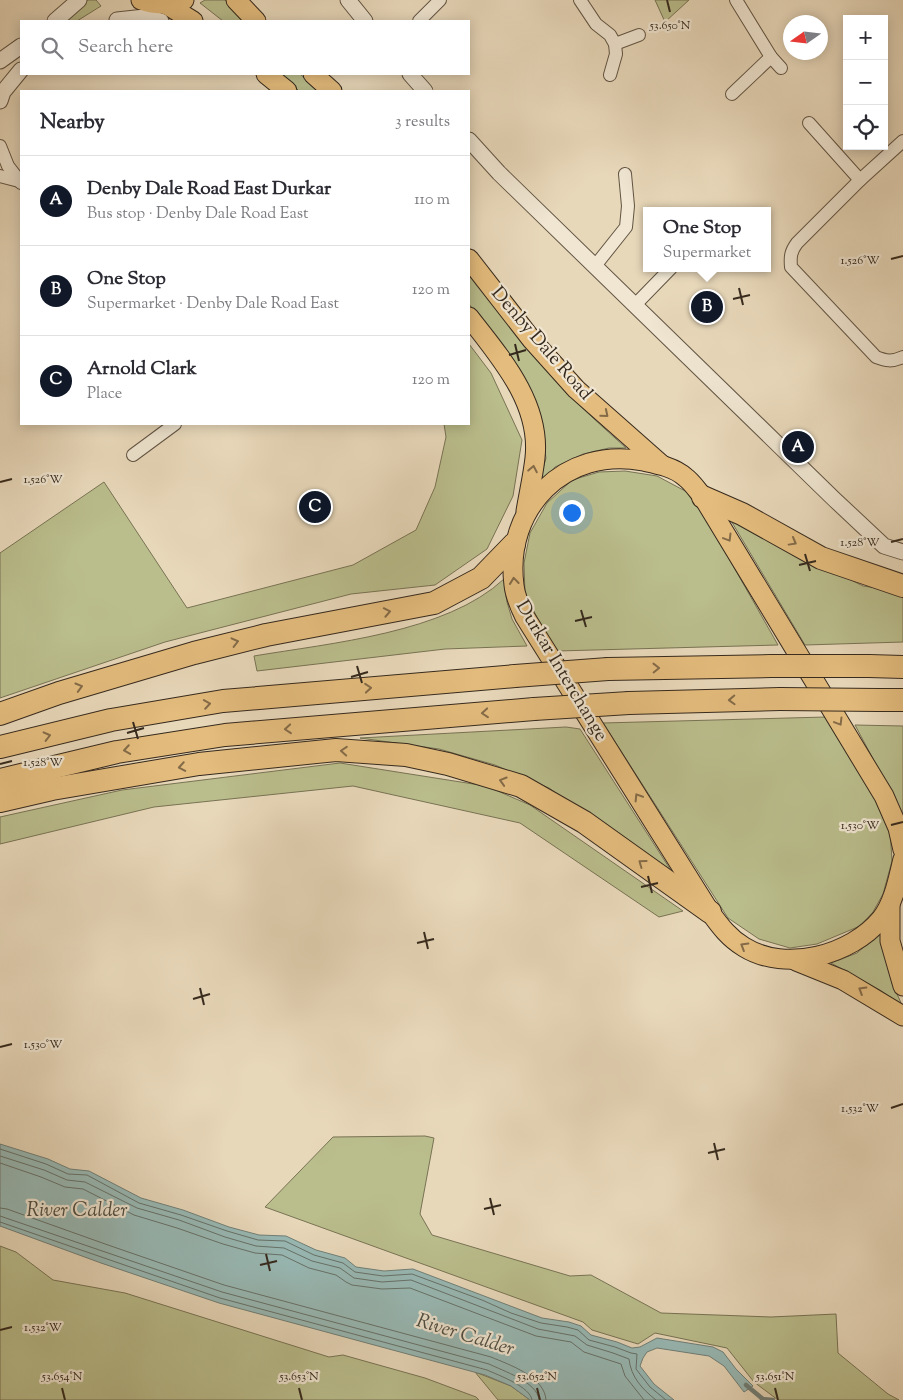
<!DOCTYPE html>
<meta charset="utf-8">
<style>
body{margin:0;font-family:"Sorts Mill Goudy",serif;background:#f7f7f7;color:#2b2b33}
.controls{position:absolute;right:15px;top:15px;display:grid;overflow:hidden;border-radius:0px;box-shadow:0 2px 12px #0003}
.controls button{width:45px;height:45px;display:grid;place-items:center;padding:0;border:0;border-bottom:1px solid #e1e1e2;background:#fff;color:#2b2b33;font:25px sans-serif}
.compass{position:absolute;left:783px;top:15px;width:45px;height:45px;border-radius:50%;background:#fff;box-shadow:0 2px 12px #0003;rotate:256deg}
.you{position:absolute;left:571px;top:512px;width:18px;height:18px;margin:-12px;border:4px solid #fff;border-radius:50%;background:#1a73e8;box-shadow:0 0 0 8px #1a73e833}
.badge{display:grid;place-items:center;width:32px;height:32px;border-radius:50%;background:#111827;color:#fff;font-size:16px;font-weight:700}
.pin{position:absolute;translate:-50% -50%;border:2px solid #fff;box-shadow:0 1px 5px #0006}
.popup{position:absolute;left:643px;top:207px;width:128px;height:65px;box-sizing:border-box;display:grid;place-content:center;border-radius:0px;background:#fff;filter:drop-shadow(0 1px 4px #0005);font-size:16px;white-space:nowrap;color:#7c7c81}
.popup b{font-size:19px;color:#2b2b33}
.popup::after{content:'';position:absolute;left:50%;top:100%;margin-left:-10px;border:10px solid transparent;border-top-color:#fff}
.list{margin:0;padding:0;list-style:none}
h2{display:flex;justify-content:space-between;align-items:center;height:65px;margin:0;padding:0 20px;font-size:21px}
h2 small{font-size:16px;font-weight:400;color:#7c7c81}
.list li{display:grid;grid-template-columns:32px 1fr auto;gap:15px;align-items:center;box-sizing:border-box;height:90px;padding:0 20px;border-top:1px solid #e1e1e2}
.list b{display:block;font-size:19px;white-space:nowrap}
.list p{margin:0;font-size:16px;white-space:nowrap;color:#7c7c81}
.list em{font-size:16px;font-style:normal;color:#7c7c81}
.icon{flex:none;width:28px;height:28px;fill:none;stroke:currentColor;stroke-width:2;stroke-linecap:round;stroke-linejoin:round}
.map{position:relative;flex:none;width:903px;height:1400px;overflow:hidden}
.search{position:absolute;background:#fff;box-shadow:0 2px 12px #0003;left:20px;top:20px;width:450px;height:55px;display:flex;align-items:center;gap:12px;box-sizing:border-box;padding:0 18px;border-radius:0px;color:#7c7c81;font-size:19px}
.panel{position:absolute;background:#fff;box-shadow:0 2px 12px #0003;left:20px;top:90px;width:450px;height:335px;border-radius:0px}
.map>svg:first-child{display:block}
.green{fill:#babd8c;stroke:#787354}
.water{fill:#98b9b5;stroke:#707f78}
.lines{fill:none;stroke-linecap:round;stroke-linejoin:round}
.shore{stroke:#667169;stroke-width:1}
.stream{stroke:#707f78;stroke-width:4.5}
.minor-casing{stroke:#625544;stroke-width:14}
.tertiary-casing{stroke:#625544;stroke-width:17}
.primary-casing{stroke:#35291d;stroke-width:21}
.motorway-casing{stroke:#35291d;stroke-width:24}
.minor{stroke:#f0e6d2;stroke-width:12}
.tertiary{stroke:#f0e6d2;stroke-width:15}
.primary{stroke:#e4bc7d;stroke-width:19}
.motorway{stroke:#e4bc7d;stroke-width:22}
.motorway-bridge-casing{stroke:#35291d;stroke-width:24;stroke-linecap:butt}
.motorway-bridge{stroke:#e4bc7d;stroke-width:22}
.oneway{stroke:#846b48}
.ticks{fill:none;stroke:#35291d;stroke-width:2}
.labels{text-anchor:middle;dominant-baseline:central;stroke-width:4.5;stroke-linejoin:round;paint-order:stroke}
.street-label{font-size:19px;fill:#35291d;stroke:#f0e6d2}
.water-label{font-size:20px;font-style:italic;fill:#4e4d43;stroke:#f0e6d2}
.ticks-label{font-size:12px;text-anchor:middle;fill:#35291d;stroke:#f0e6d2;stroke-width:4.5;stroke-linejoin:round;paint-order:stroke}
</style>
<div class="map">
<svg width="903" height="1400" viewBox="0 0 903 1400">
<rect width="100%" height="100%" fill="#e8d8ba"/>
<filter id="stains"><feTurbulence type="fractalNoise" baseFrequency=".004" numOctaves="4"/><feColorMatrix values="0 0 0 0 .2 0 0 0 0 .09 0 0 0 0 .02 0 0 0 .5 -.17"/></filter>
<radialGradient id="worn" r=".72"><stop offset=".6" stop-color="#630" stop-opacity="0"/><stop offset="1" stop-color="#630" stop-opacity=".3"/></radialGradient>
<g class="green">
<path d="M88,0H96L101,6L77,21H63Z"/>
<path d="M205,0H225L244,21H223L200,3Z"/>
<path d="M655,0H689L665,22Z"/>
<path d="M282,74H300L319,91H299Z"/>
<path d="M469,273C498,311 527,349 559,384C580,407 603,427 626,448H609L583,454L555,467L538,486L546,458L541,426L509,357L469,304Z"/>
<path d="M469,344L491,373L522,440L513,496L487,549L435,585L351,594L165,642L0,698V553L104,482L187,608L353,565L416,530L435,487L446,437L444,424H469Z"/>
<path d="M625,471L657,476L687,492L706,518L778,645L557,651L541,625L525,594L524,563L530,533L547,503L572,480L599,472Z"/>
<path d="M730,519L863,586L903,592V642L805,645Z"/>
<path d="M504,579L507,602L512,619L527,646L445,649L257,671L254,656C331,643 446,633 504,579Z"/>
<path d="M826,717L877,801L890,830L892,861L883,894L873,912L860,926L817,944L790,948L759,939L728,918L603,723Z"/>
<path d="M855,725L903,726V815Z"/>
<path d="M566,727L580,729L670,869L655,867L603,826L549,788L495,765L439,749L360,738Z"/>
<path d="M340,763L486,786L530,805L683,911L659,917L520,823L353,786L154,807L0,844V817L122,790Z"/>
<path d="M881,932L892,983L902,1005L880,990L831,963L857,953Z"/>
<path d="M425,1136L434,1138L420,1214L432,1235L570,1276L591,1275L661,1313L771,1317L836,1314L838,1353L888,1394L899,1400H778L754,1382L727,1348L655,1333L638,1344L592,1330L583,1322L265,1207L333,1137Z"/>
<path d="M0,1246L16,1252L53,1280L125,1293L329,1357L343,1355L425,1378L476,1397L479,1400H0Z"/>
<path d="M475,1372L511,1386L530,1400H498Z"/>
</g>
<path class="water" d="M0,1144L48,1159L70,1169L89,1171L141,1198L183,1210L229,1227L259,1235L286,1236L316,1250L345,1258L356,1267L384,1271L413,1269L542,1318L569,1322L581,1326L591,1335L617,1342L632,1348L640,1347L657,1338L713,1347L723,1352L736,1369L753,1386L744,1392L724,1366L709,1356L657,1348L647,1352L643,1358L640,1366L654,1384L674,1400H530L511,1386L485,1375L219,1303L101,1263L0,1226Z"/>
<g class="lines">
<g class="shore">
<path d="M0,1149L46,1164L68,1174L87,1175L139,1203L181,1215L227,1231L258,1240L285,1241L314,1255L343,1263L355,1272L383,1276L412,1274L482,1300L511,1313L541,1323L567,1327L578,1330L589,1340L615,1347L631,1353L637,1354L636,1369L650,1387L666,1400"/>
<path d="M0,1156L44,1170L67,1180L85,1182L137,1208L179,1220L225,1237L256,1246L284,1248L312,1261L340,1268L354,1278L382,1282L411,1280L538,1329L575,1336L587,1345L613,1353L629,1359C631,1377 642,1389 656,1400"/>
<path d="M0,1163L41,1177L65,1187L83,1189L134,1215L177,1228L223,1244L255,1253L282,1255L309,1268L336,1275L346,1282L352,1285L382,1289L410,1288L536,1336L571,1342L584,1352L621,1364L625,1376L644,1400"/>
<path d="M0,1208L7,1209L108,1245L224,1285L491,1357C510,1365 545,1377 546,1400"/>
<path d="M0,1216L222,1292L489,1364C503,1371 538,1382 539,1400"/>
<path d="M0,1222L220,1298L487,1370C498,1375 531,1387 532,1400"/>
</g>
<g class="stream">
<path d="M746,1385L764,1400"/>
<path d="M762,1399L773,1400"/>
</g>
<g class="minor-casing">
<g id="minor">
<path d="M580,0L596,24L610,35L615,44L616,54L610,75"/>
<path d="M736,0L771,57L781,68"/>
<path d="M419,21L440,0"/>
<path d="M615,44L639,35"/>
<path d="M732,94L771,57"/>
<path d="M809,123L860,180"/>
<path d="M903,141L860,180L797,243C791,251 790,256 791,267L876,357C886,361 892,362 903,357"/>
<path d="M0,146L8,166L21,183"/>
<path d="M0,176L19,181"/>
<path d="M595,266L626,227L628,206L625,174"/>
<path d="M635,305L671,268"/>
<path d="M133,455L175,424"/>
</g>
</g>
<g class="tertiary-casing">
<g id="tertiary">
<path d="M348,0L365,21"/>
<path d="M117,20L145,17L161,21"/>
<path d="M55,21L79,0"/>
<path d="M0,61L21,46"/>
<path d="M410,74L425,91"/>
<path d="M0,101L3,92L21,70"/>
<path d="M469,140L499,173L834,499L884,546L903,552"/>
</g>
</g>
<g class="primary-casing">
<g id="primary">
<path d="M141,0C156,6 169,5 184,0"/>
<path d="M236,0L256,21"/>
<path d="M167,5L193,21"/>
<path d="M266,74L287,91"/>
<path d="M313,74L332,91"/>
<path d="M469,259L532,340L576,389L662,465"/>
<path d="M469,317C500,357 541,403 535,458C533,476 529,493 526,511"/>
<path d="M903,850L898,828L884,796L703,497C697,490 692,482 685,477C674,467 657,464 643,461C565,446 504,508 514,585C515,596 520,607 525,617L710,912C720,926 729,938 744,947C786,973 851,955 881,919C894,903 898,879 903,859"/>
<path d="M890,905V941L903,986"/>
<path d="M796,961L843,980L903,1016"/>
</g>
</g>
<g class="motorway-casing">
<g id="motorway">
<path d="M703,497L742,514L821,558L903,586"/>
<path d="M869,666L903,667"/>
<path d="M608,669L771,666"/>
<path d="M879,700H903"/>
<path d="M629,703L780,699"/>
<path d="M0,714L59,693L194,653L266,635L434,603L481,578L514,544"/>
<path d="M0,747L111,720L223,701L515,676"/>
<path d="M0,780L117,752L225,735L534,709"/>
<path d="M0,801L52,789L199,764L336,750L406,755L448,764L521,786L584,822L710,912"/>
</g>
</g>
<use href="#minor" class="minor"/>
<use href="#tertiary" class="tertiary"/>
<use href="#primary" class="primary"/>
<use href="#motorway" class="motorway"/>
<g class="motorway-bridge-casing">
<g id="motorway-bridge">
<path d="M771,666H869"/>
<path d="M515,676L608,669"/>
<path d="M780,699L879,700"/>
<path d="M534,709L629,703"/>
</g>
</g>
<use href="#motorway-bridge" class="motorway-bridge"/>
</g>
<defs><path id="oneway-chevron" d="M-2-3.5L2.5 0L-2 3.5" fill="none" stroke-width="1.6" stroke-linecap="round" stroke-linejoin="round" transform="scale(1.25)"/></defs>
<g class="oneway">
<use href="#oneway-chevron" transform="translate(605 414) rotate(40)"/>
<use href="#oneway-chevron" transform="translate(533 469) rotate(-79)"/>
<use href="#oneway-chevron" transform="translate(728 538) rotate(59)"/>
<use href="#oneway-chevron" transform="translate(793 542) rotate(29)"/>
<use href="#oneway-chevron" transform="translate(514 581) rotate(-96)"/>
<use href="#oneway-chevron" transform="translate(387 612) rotate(-11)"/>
<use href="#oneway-chevron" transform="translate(235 642) rotate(-14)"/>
<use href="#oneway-chevron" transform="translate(656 668) rotate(-1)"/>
<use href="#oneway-chevron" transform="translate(79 687) rotate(-16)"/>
<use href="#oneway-chevron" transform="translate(368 688) rotate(-5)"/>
<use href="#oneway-chevron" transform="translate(732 700) rotate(178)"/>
<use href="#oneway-chevron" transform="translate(207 704) rotate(-9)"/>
<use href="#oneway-chevron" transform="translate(485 713) rotate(175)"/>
<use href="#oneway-chevron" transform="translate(839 722) rotate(59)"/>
<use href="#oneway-chevron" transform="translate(288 729) rotate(175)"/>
<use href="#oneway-chevron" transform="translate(47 736) rotate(-14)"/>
<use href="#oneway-chevron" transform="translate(127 750) rotate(171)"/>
<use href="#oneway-chevron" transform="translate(344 751) rotate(-176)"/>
<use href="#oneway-chevron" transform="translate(182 767) rotate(170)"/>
<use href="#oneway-chevron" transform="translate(503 781) rotate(-163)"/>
<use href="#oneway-chevron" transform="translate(638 797) rotate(-122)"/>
<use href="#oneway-chevron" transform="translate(642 863) rotate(-144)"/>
<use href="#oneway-chevron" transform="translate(744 946) rotate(-149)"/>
<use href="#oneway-chevron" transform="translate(862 990) rotate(-149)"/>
</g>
<path class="ticks" d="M667,0L670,12M891,259L903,256M739,288L743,305M733,299L750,295M515,344L519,361M509,355L526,350M0,482L12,479M891,542L903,539M805,554L810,571M799,565L816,561M581,610L586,627M575,621L592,617M357,666L362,683M351,677L368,672M133,722L138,739M127,733L144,728M0,764L12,761M891,825L903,822M648,876L652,893M641,887L658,883M424,932L428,949M417,943L434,939M200,988L204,1005M193,999L210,994M0,1047L12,1044M891,1108L903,1104M714,1143L718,1160M708,1153L725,1149M490,1198L494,1215M484,1209L501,1205M266,1254L270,1271M260,1265L277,1261M0,1330L12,1327M62,1388L65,1400M299,1388L302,1400M537,1388L540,1400M775,1388L778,1400"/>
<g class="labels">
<g class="street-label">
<text transform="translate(541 344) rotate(49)">Denby Dale Road</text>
<text transform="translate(561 671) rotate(59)">Durkar Interchange</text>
</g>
<g class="water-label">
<text x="77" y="1211">River Calder</text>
<text transform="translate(465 1336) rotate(17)">River Calder</text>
</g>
</g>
<g class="ticks-label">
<text x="670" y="29">53.650°N</text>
<text x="860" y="264">1.526°W</text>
<text x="43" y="483">1.526°W</text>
<text x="860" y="546">1.528°W</text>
<text x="43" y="766">1.528°W</text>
<text x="860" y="829">1.530°W</text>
<text x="43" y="1048">1.530°W</text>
<text x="860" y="1112">1.532°W</text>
<text x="43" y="1331">1.532°W</text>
<text x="62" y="1380">53.654°N</text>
<text x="299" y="1380">53.653°N</text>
<text x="537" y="1380">53.652°N</text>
<text x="775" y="1380">53.651°N</text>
</g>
<rect width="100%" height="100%" filter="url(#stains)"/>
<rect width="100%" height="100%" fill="url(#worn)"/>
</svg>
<div class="controls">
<button>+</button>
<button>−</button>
<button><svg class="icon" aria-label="locate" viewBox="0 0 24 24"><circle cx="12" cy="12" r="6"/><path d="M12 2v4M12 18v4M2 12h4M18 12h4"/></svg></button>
</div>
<svg class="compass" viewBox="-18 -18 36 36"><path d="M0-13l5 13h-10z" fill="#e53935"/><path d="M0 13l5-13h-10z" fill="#7c7c81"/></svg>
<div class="you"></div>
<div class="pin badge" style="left:798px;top:447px">A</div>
<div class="pin badge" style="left:707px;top:307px">B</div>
<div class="popup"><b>One Stop</b>Supermarket</div>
<div class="pin badge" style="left:315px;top:507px">C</div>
<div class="search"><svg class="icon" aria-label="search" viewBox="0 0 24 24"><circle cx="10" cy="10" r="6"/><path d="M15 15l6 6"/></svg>Search here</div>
<section class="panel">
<h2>Nearby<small>3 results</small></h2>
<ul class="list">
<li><span class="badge">A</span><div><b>Denby Dale Road East Durkar</b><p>Bus stop · Denby Dale Road East</p></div><em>110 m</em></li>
<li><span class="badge">B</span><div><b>One Stop</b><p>Supermarket · Denby Dale Road East</p></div><em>120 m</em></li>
<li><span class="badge">C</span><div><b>Arnold Clark</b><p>Place</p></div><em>120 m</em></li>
</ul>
</section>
</div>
